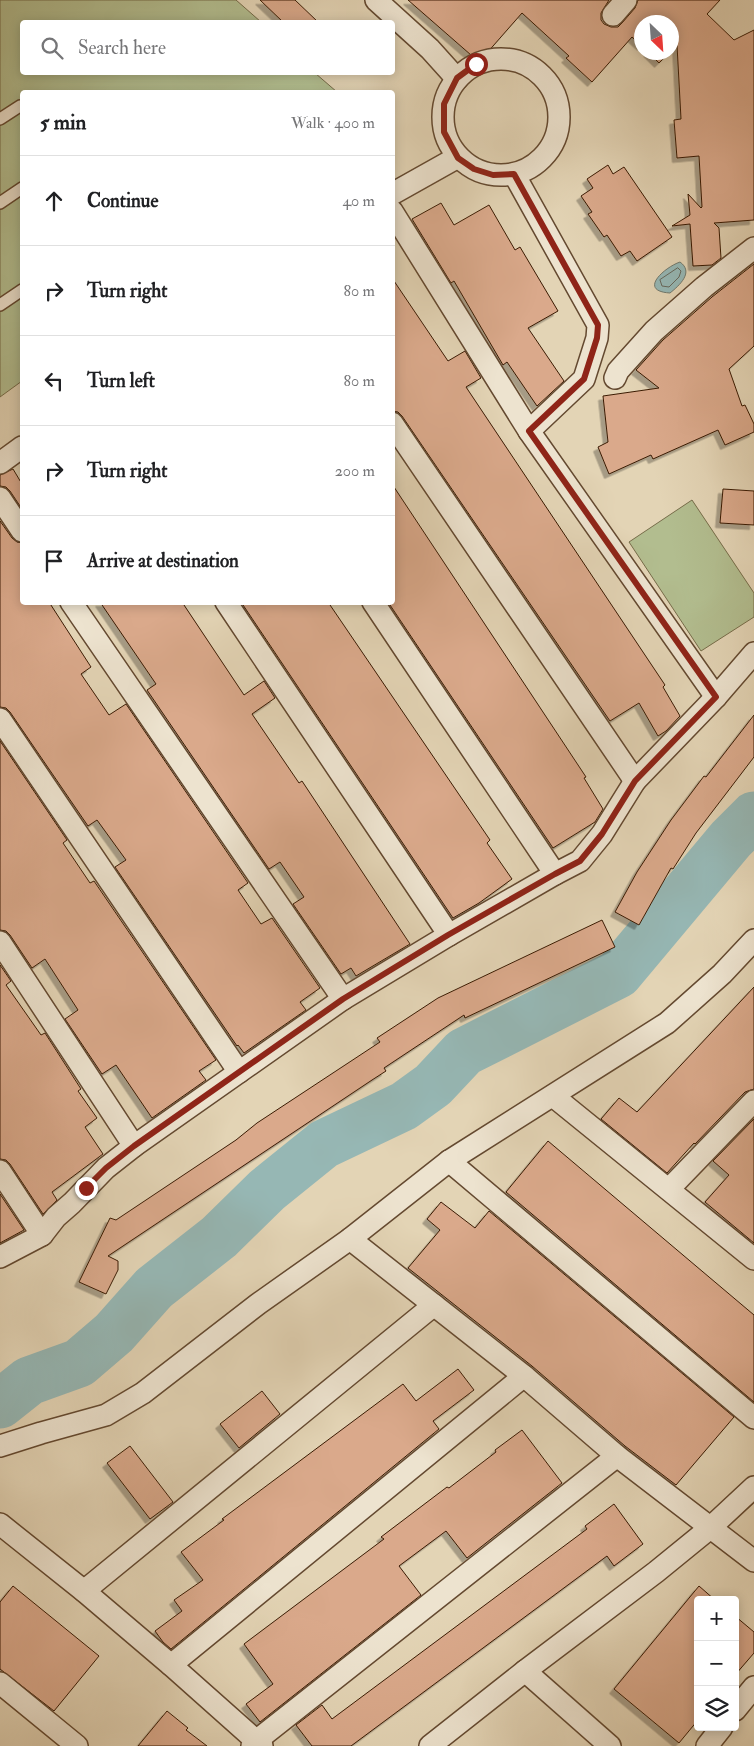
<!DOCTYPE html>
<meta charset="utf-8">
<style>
body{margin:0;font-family:"IM FELL Double Pica",serif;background:#f2f2f2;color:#202124}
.controls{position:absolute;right:15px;bottom:15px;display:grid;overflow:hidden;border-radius:5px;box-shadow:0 2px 12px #0003}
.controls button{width:45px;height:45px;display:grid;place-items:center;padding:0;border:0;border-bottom:1px solid #e0e0e0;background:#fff;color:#202124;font:25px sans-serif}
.compass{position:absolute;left:634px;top:15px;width:45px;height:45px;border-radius:50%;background:#fff;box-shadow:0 2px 12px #0003;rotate:155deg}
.stop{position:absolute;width:15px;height:15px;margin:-11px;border:4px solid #8f2418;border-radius:50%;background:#fff}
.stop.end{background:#8f2418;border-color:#fff;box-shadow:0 1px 5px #0008}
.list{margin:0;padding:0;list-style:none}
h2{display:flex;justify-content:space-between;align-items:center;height:65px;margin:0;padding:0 20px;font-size:21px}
h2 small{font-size:16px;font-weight:400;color:#757577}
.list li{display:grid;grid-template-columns:32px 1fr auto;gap:15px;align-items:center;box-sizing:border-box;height:90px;padding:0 20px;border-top:1px solid #e0e0e0}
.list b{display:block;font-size:19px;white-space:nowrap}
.list em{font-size:16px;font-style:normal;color:#757577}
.icon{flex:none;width:28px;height:28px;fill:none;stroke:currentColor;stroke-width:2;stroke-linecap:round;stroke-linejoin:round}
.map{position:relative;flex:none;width:754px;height:1746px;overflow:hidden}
.search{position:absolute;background:#fff;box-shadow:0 2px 12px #0003;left:20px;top:20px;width:375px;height:55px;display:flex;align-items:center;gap:12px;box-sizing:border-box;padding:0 18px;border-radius:5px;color:#757577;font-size:19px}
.panel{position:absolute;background:#fff;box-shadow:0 2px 12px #0003;left:20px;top:90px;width:375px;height:515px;border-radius:5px}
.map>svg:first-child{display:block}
.green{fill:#b2bd8f;stroke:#766c49}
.water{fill:#96b7b4;stroke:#71796d}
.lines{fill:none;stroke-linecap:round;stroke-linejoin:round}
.shore{stroke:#68695c;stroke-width:1}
.river{stroke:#96b7b4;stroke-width:49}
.building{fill:#daa98b;stroke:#3a1b03;filter:url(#shadow)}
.service-casing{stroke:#644930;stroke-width:14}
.minor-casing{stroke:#644930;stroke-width:24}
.service{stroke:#ede3cf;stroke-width:11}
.minor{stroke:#ede3cf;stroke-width:21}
.route{stroke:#8f2418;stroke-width:6}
</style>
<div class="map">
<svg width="754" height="1746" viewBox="0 0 754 1746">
<defs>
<filter id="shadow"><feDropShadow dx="-4.5" dy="4.5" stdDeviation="0" flood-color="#0004"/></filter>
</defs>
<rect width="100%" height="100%" fill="#e3d4b5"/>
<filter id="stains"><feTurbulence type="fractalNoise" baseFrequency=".004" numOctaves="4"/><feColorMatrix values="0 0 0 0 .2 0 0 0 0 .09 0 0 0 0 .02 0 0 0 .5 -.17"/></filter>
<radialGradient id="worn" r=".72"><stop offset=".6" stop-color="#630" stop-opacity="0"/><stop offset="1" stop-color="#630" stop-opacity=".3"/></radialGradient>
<g class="green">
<path d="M0,0H236L261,22H22V72L315,73L337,92H22V381L0,397Z"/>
<path d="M692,500L754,593V617L701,651L629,542Z"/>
</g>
<path class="water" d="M680,262C694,272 680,285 670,293C637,291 665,267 680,262Z"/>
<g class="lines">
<path class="shore" d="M678,268L681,271L679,277L669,287L662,286L660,280Z"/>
<path class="river" d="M0,1404L29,1381L79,1363L114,1333L154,1288L219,1237L267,1190L324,1144L404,1106L433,1085L464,1052L618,974L731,839L754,816"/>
</g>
<g class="building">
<path d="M260,0H295L318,22H283Z"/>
<path d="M408,0H609L601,13V20L604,24L611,27H618L622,23L635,8L638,0H720L707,14L734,40L754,30V220L714,223L719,228L721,258L712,265L693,266L690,224L672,226L690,215L688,194L701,208L702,207L699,156L677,158L674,120L681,119L677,45L672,51V22H642V46L632,37L592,82L566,58L569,56L522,13L479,62Z"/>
<path d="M648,52H670L659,63Z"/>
<path d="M608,165L613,174L624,167L672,237L637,261L630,251L621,256L607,235L604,237L588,214L592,212L581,196L593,188L587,179Z"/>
<path d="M441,203L454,225L489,205L515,250L520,247L558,311L528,328L564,381L537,406L507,362L503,365L454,281L451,283L412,219Z"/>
<path d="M754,264V346L729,369L742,406L745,405L754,424V432L725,445L718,430L653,459L651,455L609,474L598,447L608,442L603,396L659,388L636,370L663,340L712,297Z"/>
<path d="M392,278L448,361L465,351L481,378L466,387L665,685L663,687L680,716L666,731L658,736L639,703L610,721L402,416L398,412L392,411Z"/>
<path d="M13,469L22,484V509L10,491L6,487L0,486V475Z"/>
<path d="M392,484L586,777L584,778L603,809L595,822L553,848L388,602H392Z"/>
<path d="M723,489L754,491V525L720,523Z"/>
<path d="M0,521L12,538L17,542L22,543V602H49L91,667L81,674L109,715L126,704L248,883L238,890L261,924L272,918L320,988L300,1002L306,1010L244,1053L238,1045L237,1046L115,867L126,860L97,820L88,826L10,712L6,708L0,707Z"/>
<path d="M100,602H182L244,695L264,681L275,698L252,714L299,783L302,781L410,944L356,976L351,968L341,974L293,904L304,897L280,862L269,869L147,690L156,684Z"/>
<path d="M241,602H328L490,840L487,843L512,879L479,903L453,918Z"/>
<path d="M754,715V757L696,833L673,869L671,868L639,925L615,912L637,872L671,820L704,776L706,777Z"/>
<path d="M0,741L67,840L63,843L90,883L94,881L216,1060L199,1071L206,1080L152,1118L116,1065L102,1074L65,1019L78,1010L45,959L32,968L10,935L6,931L0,930Z"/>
<path d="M602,920L615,947L465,1018L464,1015L384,1068L386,1071L372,1080L108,1256L118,1261V1270L106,1294L79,1282L110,1218L116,1220L236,1140L257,1123L380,1042L377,1038L438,998Z"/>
<path d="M0,965L11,981L6,985L41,1035L45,1033L81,1089L78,1091L97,1118L85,1127L103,1154L52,1192L57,1200L43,1214L10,1164L6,1160L0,1159Z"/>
<path d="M754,987V1089L745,1092L695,1144L694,1143L667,1173L601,1119L619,1098L637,1112Z"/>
<path d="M754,1119V1243L705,1202L729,1175L713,1161Z"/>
<path d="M548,1141L754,1315V1402L506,1192Z"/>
<path d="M0,1194L24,1230L0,1243Z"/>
<path d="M441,1202L475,1228L489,1211L734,1417L676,1485L625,1446L532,1366L408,1268L440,1230L427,1219Z"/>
<path d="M458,1369L474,1390L433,1421L439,1429L171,1649L163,1642L155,1631L182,1611L174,1600L203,1580L181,1552L224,1520L222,1519L403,1384L416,1401Z"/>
<path d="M262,1391L280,1414L239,1448L220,1424Z"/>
<path d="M522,1430L562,1483L467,1558L446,1531L399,1566L421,1595L260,1722L246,1704L273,1684L244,1644L384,1539L381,1537L447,1487L449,1488L496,1452L495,1450Z"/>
<path d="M130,1446L173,1502L150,1519L107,1463Z"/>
<path d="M614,1504L643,1544L614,1566L607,1556L351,1746H312L296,1725L322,1705L332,1719L587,1529L585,1526Z"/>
<path d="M13,1586L99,1656L54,1711L0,1669V1602Z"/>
<path d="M699,1586L715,1600H698V1720L679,1743L614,1689Z"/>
<path d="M735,1616L754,1632V1653L735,1675Z"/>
<path d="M167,1711L188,1728L186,1730L207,1746H138Z"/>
</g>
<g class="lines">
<g class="service-casing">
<g id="service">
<path d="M0,119L20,106"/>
<path d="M0,203L22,188"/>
<path d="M0,305L22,290"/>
</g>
</g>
<g class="minor-casing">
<g id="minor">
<path d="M376,0L430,49L457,79"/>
<path d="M613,15L626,0"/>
<circle cx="501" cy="117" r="58"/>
<path d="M514,174L598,325L597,338L584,379L529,431"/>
<path d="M392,194L458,157"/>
<path d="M392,211L529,431L716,697"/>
<path d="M615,378L618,371L654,331L704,287L754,248"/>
<path d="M392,423L635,781"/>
<path d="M0,463L22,447"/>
<path d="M0,498L22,531"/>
<path d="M71,602L343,999"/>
<path d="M226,602L449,935"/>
<path d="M373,602L555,874"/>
<path d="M0,719L239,1072"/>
<path d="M0,942L134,1146"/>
<path d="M553,1096L754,1259"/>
<path d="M449,1161L754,1418"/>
<path d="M0,1171L42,1235"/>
<path d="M669,1189L754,1101"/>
<path d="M350,1239L524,1376L617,1456L754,1561"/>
<path d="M0,1257L42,1235L56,1217L72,1203L106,1168L134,1146L343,999L449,935L555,874L580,861L602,834L635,781L716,697L754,653"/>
<path d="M0,1446L41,1433L106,1415L143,1393L258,1304L350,1239L449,1161L667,1023L722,974L754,940"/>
<path d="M0,1524L84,1591L171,1665L262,1746"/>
<path d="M84,1591L434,1305"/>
<path d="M171,1665L524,1376"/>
<path d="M525,1671L610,1746"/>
<path d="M0,1683L77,1746"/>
<path d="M735,1710L754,1687"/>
<path d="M252,1746L256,1741L617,1456"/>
<path d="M430,1746L525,1671L656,1572L710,1528L754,1487"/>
<path d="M707,1746L722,1727"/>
</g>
</g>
<use href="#service" class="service"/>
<use href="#minor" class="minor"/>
</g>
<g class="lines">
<path class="route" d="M86,1188L106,1168L134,1146L343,999L448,935L555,874L580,861L602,834L635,781L716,697L529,431L584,379L597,338L598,325L514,174L493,175L474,169L458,158L444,132V104L457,78L476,64"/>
</g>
<rect width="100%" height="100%" filter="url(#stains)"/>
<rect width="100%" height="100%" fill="url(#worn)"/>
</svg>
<div class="controls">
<button>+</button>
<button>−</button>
<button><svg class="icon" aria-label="layers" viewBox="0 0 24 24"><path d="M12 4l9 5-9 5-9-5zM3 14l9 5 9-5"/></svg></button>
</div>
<svg class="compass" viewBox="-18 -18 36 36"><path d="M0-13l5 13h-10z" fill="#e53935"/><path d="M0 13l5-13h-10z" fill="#757577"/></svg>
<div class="stop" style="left:476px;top:64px"></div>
<div class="stop end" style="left:86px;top:1188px"></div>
<div class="search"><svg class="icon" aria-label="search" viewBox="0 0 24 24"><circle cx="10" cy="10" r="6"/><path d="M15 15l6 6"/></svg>Search here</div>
<section class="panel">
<h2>5 min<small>Walk · 400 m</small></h2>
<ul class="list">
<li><svg class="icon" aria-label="ahead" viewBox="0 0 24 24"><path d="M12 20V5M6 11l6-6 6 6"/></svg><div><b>Continue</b></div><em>40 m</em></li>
<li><svg class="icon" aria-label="right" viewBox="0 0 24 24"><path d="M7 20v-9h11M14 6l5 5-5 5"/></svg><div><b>Turn right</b></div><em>80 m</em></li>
<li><svg class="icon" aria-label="left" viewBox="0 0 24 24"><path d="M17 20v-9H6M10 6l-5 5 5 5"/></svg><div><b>Turn left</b></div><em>80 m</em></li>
<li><svg class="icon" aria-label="right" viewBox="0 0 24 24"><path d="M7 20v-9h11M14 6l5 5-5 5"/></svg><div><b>Turn right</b></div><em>200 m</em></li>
<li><svg class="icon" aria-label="arrive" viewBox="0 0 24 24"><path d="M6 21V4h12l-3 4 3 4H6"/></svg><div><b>Arrive at destination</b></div></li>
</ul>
</section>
</div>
